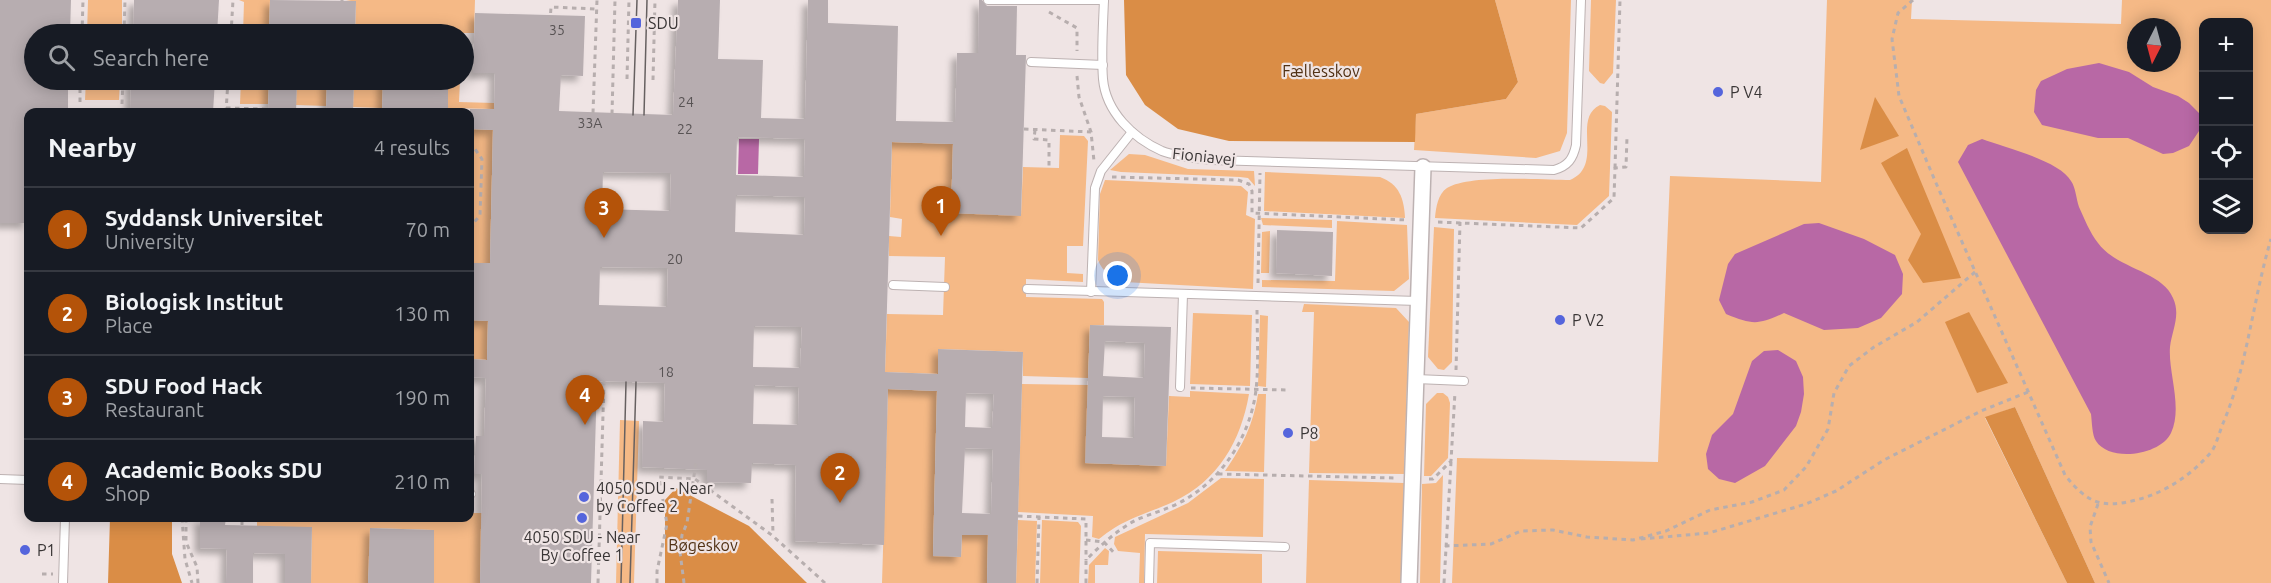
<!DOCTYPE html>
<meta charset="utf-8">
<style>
body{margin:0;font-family:Ubuntu,sans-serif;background:#20242c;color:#f1f3f6}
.controls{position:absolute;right:18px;top:18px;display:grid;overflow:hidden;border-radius:12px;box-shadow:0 3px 15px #0003}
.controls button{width:54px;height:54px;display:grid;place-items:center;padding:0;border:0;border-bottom:2px solid #363941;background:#171b24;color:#f1f3f6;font:30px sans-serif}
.compass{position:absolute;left:2127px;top:18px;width:54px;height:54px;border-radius:50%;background:#171b24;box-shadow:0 3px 15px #0003;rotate:186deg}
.you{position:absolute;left:1118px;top:276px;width:21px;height:21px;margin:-15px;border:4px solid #fff;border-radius:50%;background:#1a73e8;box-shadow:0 0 0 9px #1a73e833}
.badge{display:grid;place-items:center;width:39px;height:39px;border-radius:50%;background:#b45309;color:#fff;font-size:20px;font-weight:700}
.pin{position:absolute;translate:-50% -50px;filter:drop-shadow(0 2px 3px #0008)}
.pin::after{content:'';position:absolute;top:32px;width:21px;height:18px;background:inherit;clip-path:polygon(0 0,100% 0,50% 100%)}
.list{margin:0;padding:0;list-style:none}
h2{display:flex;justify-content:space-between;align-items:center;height:78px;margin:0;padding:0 24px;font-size:26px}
h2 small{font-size:20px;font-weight:400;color:#9ea1a6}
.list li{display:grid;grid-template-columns:39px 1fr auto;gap:18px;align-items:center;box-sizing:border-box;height:84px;padding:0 24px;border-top:2px solid #363941}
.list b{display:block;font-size:22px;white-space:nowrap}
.list p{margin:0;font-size:20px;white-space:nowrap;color:#9ea1a6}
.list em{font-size:20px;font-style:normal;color:#9ea1a6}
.icon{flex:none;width:33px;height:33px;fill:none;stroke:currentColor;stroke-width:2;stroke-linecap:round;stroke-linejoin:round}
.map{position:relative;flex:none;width:2271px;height:583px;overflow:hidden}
.search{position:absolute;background:#171b24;box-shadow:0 3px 15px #0003;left:24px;top:24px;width:450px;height:66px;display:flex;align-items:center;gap:15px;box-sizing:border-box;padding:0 21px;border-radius:33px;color:#9ea1a6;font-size:22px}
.panel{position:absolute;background:#171b24;box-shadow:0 3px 15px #0003;left:24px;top:108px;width:450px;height:414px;border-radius:12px}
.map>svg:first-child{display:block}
.green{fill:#f5b986;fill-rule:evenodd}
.forest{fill:#da8d46}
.water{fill:#b868a5}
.building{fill:#b7adb0;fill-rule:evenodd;filter:url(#shadow)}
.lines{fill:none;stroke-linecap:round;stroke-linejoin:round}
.service-casing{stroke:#bdb2b2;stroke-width:10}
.minor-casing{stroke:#bdb2b2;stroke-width:18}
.path{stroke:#b7aeae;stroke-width:3;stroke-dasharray:4.5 4.5;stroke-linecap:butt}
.service{stroke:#fff;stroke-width:8}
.minor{stroke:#fff;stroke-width:15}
.tram{stroke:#666060;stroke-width:1.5}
.poi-dot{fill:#5565dc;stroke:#efe4e4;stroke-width:2}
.labels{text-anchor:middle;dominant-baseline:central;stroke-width:4.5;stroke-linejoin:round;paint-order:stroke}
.number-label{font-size:14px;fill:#585354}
.poi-label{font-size:16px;fill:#393535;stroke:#efe4e4;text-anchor:start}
.park-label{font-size:16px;fill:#513114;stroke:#efe4e4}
.street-label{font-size:16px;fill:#393535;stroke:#efe4e4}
</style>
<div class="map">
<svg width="2271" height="583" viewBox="0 0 2271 583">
<defs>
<filter id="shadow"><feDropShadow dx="-5.5" dy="5.5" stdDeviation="3" flood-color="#0004"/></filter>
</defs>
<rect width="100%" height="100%" fill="#efe4e4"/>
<g class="green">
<path d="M88,0H122V34H87Z"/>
<path d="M239,0H270L269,34H243L244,2Z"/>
<path d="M346,0H475L474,33H463V34H355L356,2Z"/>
<path d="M1495,0H1571L1567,133L1560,151L1536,158L1414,150L1416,114L1506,99L1518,82Z"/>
<path d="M1591,0H1616L1613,73L1604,84L1600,83L1589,71Z"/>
<path d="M1827,0H1912L1911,19L2121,24L2122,0H2271V583H2095L2015,407L1985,418L2067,583H1452L1457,458L1658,462L1670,176L1821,182ZM2204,22H2248V230H2204ZM2136,27H2172V63H2136Z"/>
<path d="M86,80H120L119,100H85Z"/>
<path d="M241,80H269L268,104H240Z"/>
<path d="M297,80H327L326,106L296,105Z"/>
<path d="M354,80H383L382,108L353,107Z"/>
<path d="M448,80H460L459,102L494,103V109L448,108Z"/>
<path d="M1600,105L1605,106L1612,112L1609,196L1577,225L1435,218C1436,207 1438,194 1447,188C1470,174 1542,180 1570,180C1605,165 1571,119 1600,105Z"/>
<path d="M470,129L493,130L490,263H470Z"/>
<path d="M1060,135L1084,136L1088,141L1083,246H1067V273L1083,274V282L1026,279V297L1102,299L1104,302V325H1090L1088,378L1023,376V352L939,349L938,374L885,372L887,314L943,315L945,257L889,256V236L901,237L902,219L890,217L892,142L953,144L951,213L1021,215L1023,167L1059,168Z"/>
<path d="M1129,154L1145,155L1188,169L1254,171L1255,186L1248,178L1240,177L1121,172L1110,170Z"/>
<path d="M1265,172L1380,177C1399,184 1404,198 1405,218L1264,211Z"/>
<path d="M1105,180L1241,186L1248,192L1246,215L1255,219L1253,289L1124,282C1112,278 1103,273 1098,260L1100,194Z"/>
<path d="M1261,218L1332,220V228L1263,225Z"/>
<path d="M1337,221L1407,225L1409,279L1394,291L1262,287V280L1335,281Z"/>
<path d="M1434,227L1454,229L1452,362L1444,370L1438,369L1428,357Z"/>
<path d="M1270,231L1269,273H1261L1262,232Z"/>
<path d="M1304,304L1396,308L1409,322L1404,474L1309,473L1314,312H1302Z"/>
<path d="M1193,313L1252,315L1250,386L1190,384Z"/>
<path d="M1260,315L1268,316L1266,387L1258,386Z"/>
<path d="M470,320L488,321L487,360L470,359Z"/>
<path d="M1022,384L1088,385L1086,463L1166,466L1169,396L1190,397V391L1249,394C1241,441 1218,481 1173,502C1144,515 1125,518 1099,539L1092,537L1093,516L1018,512Z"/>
<path d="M888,389L937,391L933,555L961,557L962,535H988L987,583H882Z"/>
<path d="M1437,393H1443L1448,397L1450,403L1448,458L1431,476H1424L1426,404Z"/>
<path d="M1258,394H1266L1264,472L1225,471C1243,445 1253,425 1258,394Z"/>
<path d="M620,420L639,421L634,583H616Z"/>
<path d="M1443,475L1440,583H1420L1422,484L1436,483Z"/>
<path d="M1221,478L1264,479L1263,537L1145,534L1144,583H1139L1140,553L1118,551L1114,544L1115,537L1188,503Z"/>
<path d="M1309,480L1404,483L1401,583H1306Z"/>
<path d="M470,513H482L480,583H434V530L371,528L368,583H311L312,528L257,526V518H470Z"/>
<path d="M1018,520L1037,521L1035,583H1016Z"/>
<path d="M1042,520L1078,522L1081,526L1079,583H1040Z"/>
<path d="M1105,548L1109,551L1108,565H1095V583H1088L1089,565Z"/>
<path d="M1158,551L1262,554V583H1157Z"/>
</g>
<g class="forest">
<path d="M1124,0H1495L1518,82L1506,99L1416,114L1415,142L1229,141L1178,129L1145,105L1126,75Z"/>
<path d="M1875,97L1899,136L1860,150Z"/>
<path d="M1907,148L1961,278L1923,283L1908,260L1921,234L1881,163Z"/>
<path d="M1969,312L2008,383L1977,393L1945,322Z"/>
<path d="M2015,407L2095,583H2067L1985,417Z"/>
<path d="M676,488L749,526L807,583H665V500Z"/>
<path d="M110,518H172V554L182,583H108Z"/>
</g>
<g class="water">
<path d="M2099,63L2129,72L2153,87L2178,96L2189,103L2201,115L2203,119L2199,131L2189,146L2173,153L2163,154L2128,138H2098L2042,125L2034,112L2036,90L2041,81L2067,69Z"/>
<path d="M739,139H759L758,174H738Z"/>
<path d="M1982,139C2004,147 2060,161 2071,181C2076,188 2076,199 2079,207C2084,218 2090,233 2098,243C2117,269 2162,271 2173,298C2181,315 2172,330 2170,347C2168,373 2183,407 2171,433C2161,455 2110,463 2096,441C2092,435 2092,422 2091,414L1958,162L1968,145Z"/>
<path d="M1819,223L1864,239L1895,255L1903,274L1902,294L1881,318L1858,328L1824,330L1784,313C1758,325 1753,325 1726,314L1719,300L1728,264L1735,254L1804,224Z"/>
<path d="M1778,350L1796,361L1803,377L1804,394L1801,412L1796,426L1765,466L1735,483L1719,479L1708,469L1706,454L1712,435L1733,414L1752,361L1764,351Z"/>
</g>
<g class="building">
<path d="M0,0H71L70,34H34V80H68V112H28V223H0Z"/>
<path d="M134,0H219L217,34H133Z"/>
<path d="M270,0L356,1L355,34H269Z"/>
<path d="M678,0H720L718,59L763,60L761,118L805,119L808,0H828V23L898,26L896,121L955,122L957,53H978L979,0H982L987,6H1017L1016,55H1026L1021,216L951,213L953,144L892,142L885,372L938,374V349L1023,352L1016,583H987L988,535H962L961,557L933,556L937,391L888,389L884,545L795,541L796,465L752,463L751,483L707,482V470L642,467L643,421L664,422L665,383L597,381L591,583H480L482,474H474L476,436H484L486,378L470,377V359L487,360L488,321L470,320V263H490L493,130L470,129V109H494L495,73H473L475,13L585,16L583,76L561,75L559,111L673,115ZM737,137L805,139L804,177L736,175ZM603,172L671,173L670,211L602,209ZM736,195L805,197L804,235L735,232ZM600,267L668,268L667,307L599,305ZM754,326L802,327L800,368L753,367ZM754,385L799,387L798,425L753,424ZM966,393L994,394L992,428L965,427ZM965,448L993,449L991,514L962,513Z"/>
<path d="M131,80H215L213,112H130Z"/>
<path d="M269,80H297L296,112H268Z"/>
<path d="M327,80H354L353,112H326Z"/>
<path d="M383,80H448V112H382Z"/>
<path d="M1277,230L1333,232L1332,276L1276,273Z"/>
<path d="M1090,325L1171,327L1166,466L1085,463ZM1105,341L1145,343L1144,378L1103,376ZM1103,396L1135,397L1134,438L1102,437Z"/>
<path d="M200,518H226L225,525L312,527L311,583H285V554L253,553V583H226L227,549L200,548Z"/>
<path d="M370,528L434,530V583H368Z"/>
</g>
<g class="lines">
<g class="service-casing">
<g id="service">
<path d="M988,0H1104"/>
<path d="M1104,0C1103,26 1101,53 1103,79C1106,112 1133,138 1162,151C1178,157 1195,158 1212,160L1554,170C1568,166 1573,159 1576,145L1581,0"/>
<path d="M1031,62L1103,65"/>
<path d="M893,285L945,287"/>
<path d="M1027,289L1418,301"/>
<path d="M1091,292L1095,188L1101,171L1132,132"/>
<path d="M1416,379L1464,381"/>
<path d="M1180,387L1183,294"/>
<path d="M0,479L28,480"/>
<path d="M470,493L471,494"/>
<path d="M63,583L65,518"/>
<path d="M1149,583L1150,543L1285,547"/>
</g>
</g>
<g class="minor-casing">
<path id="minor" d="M1409,583L1423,167"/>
</g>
<g class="path">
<path d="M1913,0L1898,13L1892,39L1899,96L1936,183L2065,475C2087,503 2102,509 2136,500C2165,493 2193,474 2212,451C2217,443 2220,430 2224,421C2248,363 2253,299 2271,239"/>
<path d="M342,1V0"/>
<path d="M1049,12L1077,28V51"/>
<path d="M550,22L551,7L596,9"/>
<path d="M82,34L83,0"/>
<path d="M124,34L125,0"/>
<path d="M231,34L233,0"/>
<path d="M1077,76L1079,97L1091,132"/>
<path d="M627,79L629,0"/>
<path d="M653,80L655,0"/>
<path d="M80,102V80"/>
<path d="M122,104L123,80"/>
<path d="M226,108L268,109"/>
<path d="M226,112L228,80"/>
<path d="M593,113L597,0"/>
<path d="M612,114L615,0"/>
<path d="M1024,129L1091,132L1094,161"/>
<path d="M1035,130L1034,139L1049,140V167"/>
<path d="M470,142L482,159L480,216L473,223L472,232L470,235"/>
<path d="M1615,168L1620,0"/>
<path d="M1112,177L1238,180L1249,184L1252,191V213L1407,220"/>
<path d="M1438,222L1581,228L1614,198L1615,168L1626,167L1627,137"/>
<path d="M1258,283L1260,173"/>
<path d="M470,341V359"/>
<path d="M1456,370L1460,222"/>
<path d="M1191,388L1289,390"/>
<path d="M1218,474L1396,478"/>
<path d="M1429,479H1433L1451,461L1455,392"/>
<path d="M772,499L773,534"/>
<path d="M2098,504L2090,527L2091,542L2109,583"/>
<path d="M1018,516L1086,519V560"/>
<path d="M182,518L185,559L192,583"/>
<path d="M186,518V542L197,567L198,583"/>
<path d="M242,525V518"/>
<path d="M1641,539L1709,533L1806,504L1836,491L1884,460L1981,411L2028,392"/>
<path d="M1086,540L1104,542L1116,555"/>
<path d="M1445,546L1491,544L1521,531L1553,530L1587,537L1633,540L1666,531L1710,510L1752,502L1784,490L1806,467L1828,429L1834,393L1849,366L1874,347L1917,322L1975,272"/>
<path d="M42,574H53"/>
<path d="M598,583L604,381"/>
<path d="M657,583V571L667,524L659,477L695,479L773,536L825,583"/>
<path d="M684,583L680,552L682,535L687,523L696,462"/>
<path d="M1037,583L1039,517"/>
<path d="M1086,583V560C1101,545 1117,530 1136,520C1150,514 1165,510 1179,503C1221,481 1250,438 1256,390C1259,363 1257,335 1257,308"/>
<path d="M1444,583L1451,462"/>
</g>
<use href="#service" class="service"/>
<use href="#minor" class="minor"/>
<g class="tram">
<path d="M633,115L637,0"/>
<path d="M644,115L647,0"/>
<path d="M621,583L626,382"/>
<path d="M630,583L636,382"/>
</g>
</g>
<g class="poi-dot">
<rect x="630" y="17" width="12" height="12" rx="3"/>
<circle cx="1718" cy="92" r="6"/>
<circle cx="1560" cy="320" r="6"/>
<circle cx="1288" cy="433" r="6"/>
<circle cx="584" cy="497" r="6"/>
<circle cx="582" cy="518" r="6"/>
<circle cx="25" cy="550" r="6"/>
</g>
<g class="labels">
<g class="number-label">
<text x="557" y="30">35</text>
<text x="686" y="102">24</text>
<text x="590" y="123">33A</text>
<text x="685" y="129">22</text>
<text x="675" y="259">20</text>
<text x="666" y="372">18</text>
</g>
<g class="poi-label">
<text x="648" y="23">SDU</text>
<text x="1730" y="92">P V4</text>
<text x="1572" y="320">P V2</text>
<text x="1300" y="433">P8</text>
<text x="596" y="488">4050 SDU - Near<tspan x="596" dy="18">by Coffee 2</tspan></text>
<text x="582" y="537" text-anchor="middle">4050 SDU - Near<tspan x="582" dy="18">By Coffee 1</tspan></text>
<text x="37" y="550">P1</text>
</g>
<g class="park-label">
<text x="1321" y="71">Fællesskov</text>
<text x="703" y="545">Bøgeskov</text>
</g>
<g class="street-label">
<text transform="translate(1204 156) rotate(6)">Fioniavej</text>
</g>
</g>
</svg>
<div class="controls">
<button>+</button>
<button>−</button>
<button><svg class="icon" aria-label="locate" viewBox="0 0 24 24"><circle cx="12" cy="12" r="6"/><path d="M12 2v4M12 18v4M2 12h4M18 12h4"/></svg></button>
<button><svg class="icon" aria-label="layers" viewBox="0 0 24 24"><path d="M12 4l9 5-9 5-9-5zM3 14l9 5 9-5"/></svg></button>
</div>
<svg class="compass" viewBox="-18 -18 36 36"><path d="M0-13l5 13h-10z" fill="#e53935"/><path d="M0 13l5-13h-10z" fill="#9ea1a6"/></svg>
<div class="you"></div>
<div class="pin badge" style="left:941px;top:236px">1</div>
<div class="pin badge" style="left:840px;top:503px">2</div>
<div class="pin badge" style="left:604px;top:238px">3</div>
<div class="pin badge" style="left:585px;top:425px">4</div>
<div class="search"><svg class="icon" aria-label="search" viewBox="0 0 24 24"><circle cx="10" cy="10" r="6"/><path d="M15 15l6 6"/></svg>Search here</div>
<section class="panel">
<h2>Nearby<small>4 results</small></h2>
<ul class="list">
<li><span class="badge">1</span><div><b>Syddansk Universitet</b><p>University</p></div><em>70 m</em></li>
<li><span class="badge">2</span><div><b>Biologisk Institut</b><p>Place</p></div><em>130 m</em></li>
<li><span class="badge">3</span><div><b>SDU Food Hack</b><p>Restaurant</p></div><em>190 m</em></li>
<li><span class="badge">4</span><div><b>Academic Books SDU</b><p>Shop</p></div><em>210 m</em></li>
</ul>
</section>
</div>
